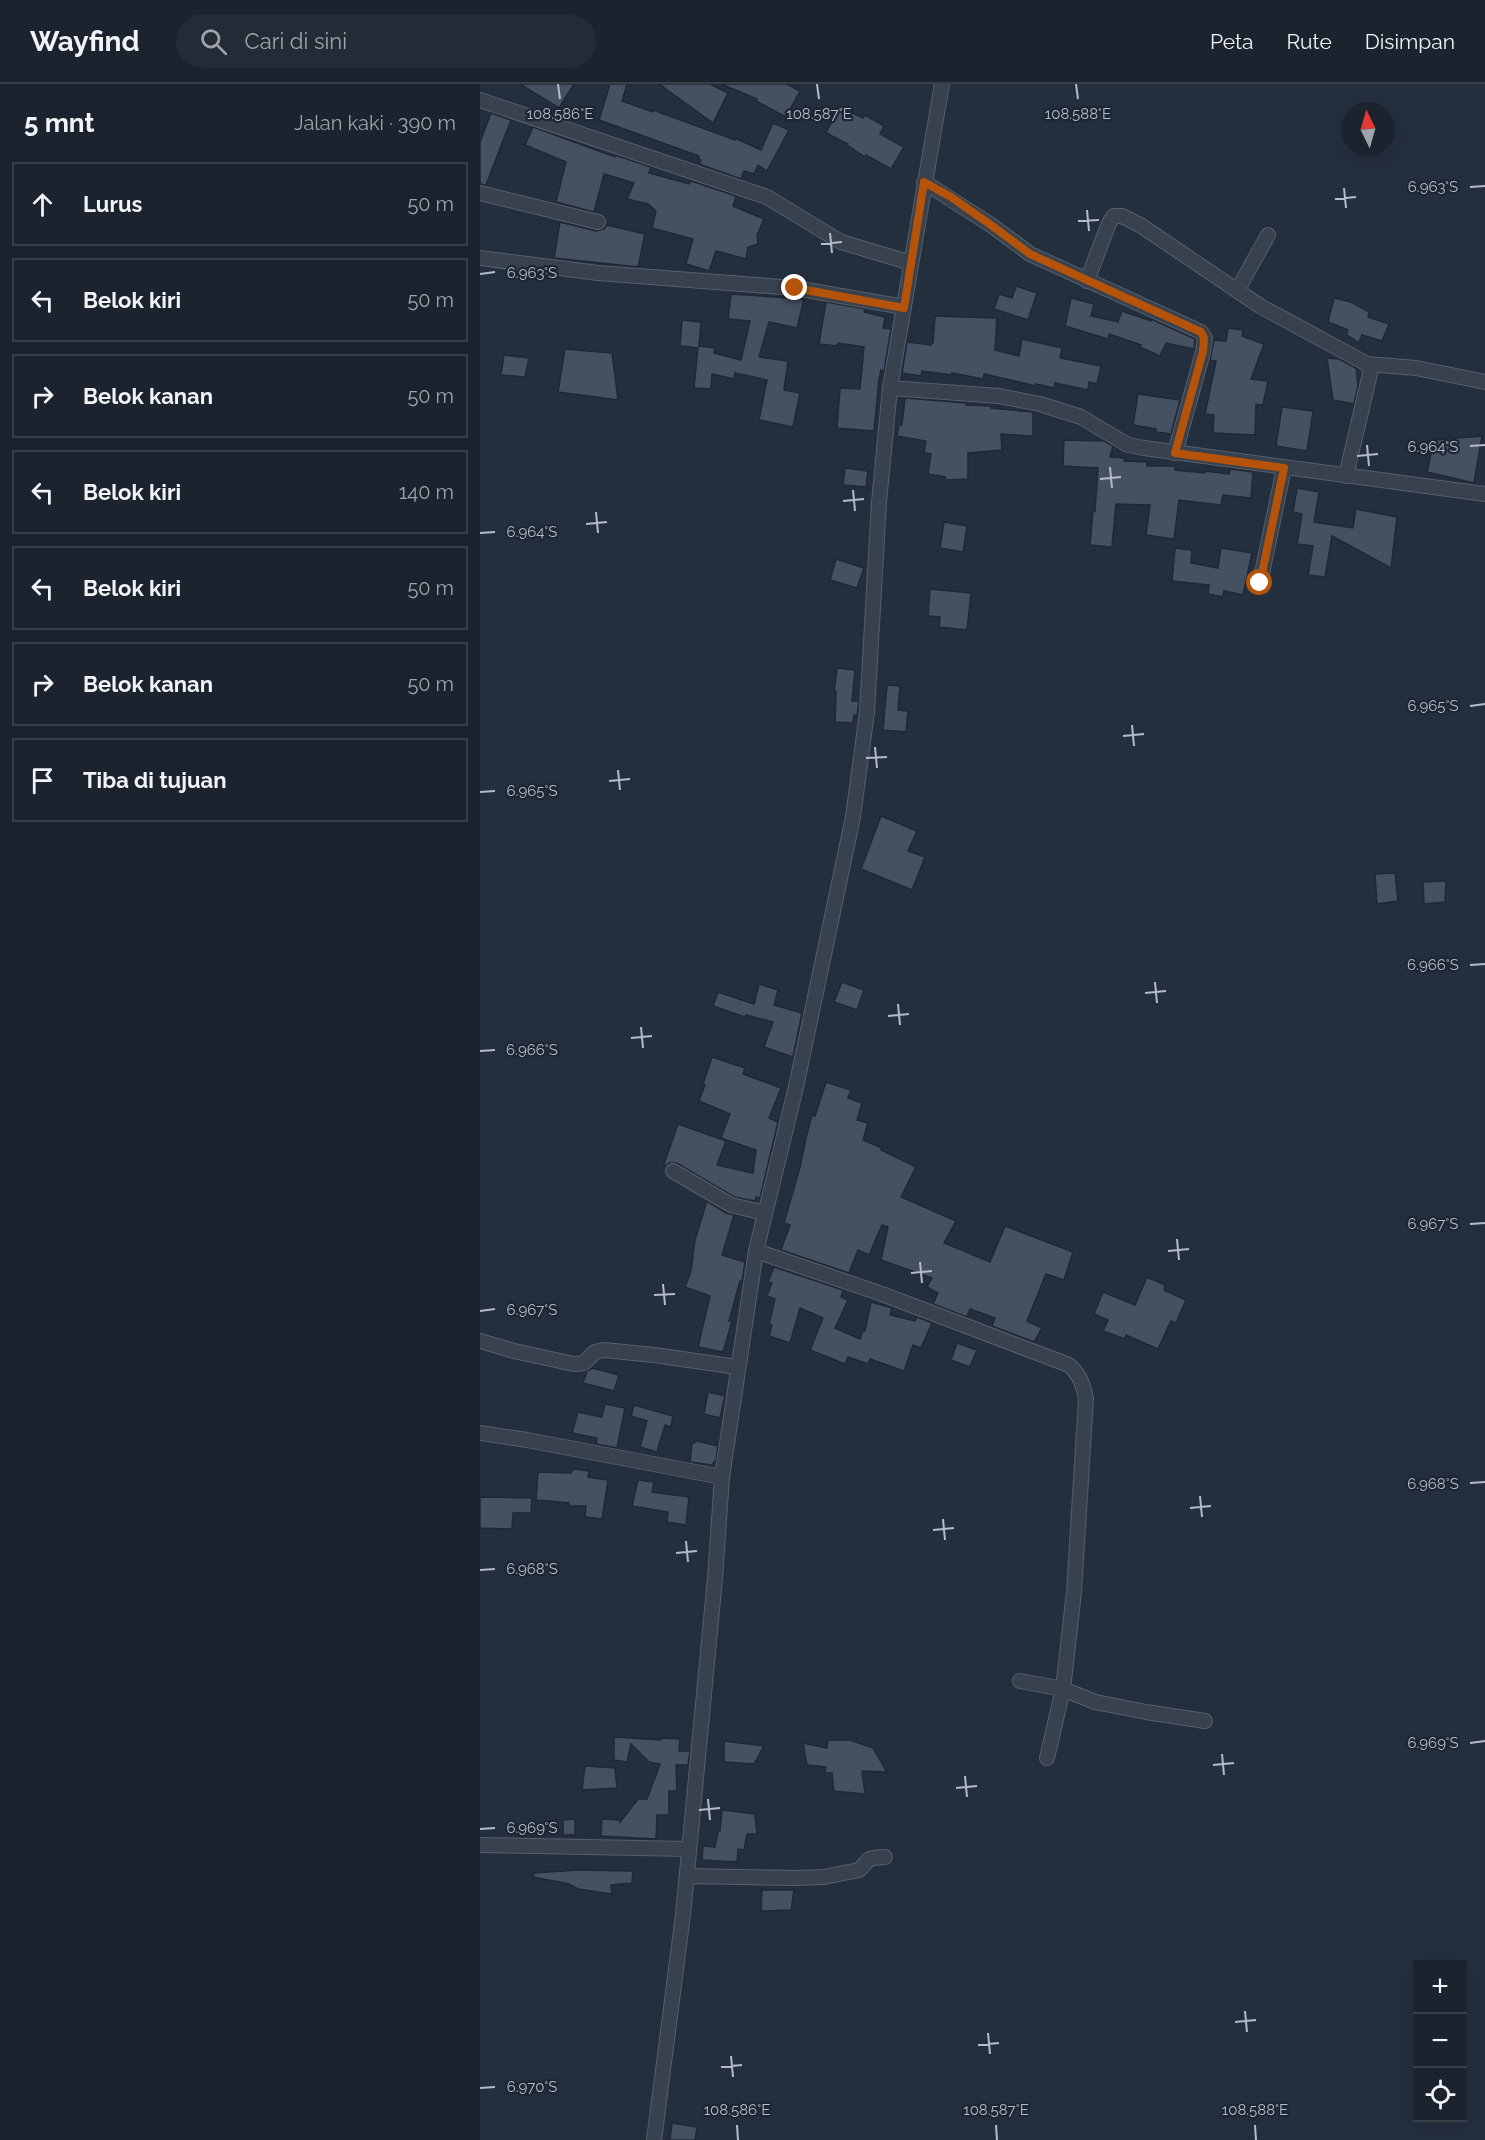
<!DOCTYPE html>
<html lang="id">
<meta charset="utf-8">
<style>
body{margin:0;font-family:Raleway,sans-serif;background:#242b36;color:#f1f3f6}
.controls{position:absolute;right:18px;bottom:18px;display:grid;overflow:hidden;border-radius:0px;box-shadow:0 6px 24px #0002}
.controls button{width:54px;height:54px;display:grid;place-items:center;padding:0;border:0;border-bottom:2px solid #39404a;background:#1b232e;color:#f1f3f6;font:30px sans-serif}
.compass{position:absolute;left:861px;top:18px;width:54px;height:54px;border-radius:50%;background:#1b232e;box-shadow:0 6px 24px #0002;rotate:355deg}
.stop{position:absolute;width:18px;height:18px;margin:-14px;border:4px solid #b45309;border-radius:50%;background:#fff}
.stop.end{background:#b45309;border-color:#fff;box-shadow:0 2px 6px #0008}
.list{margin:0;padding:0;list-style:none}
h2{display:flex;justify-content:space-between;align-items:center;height:78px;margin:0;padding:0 24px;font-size:26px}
h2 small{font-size:20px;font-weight:400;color:#a0a4aa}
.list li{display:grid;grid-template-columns:39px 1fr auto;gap:18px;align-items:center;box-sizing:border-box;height:84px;margin:0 12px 12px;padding:0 12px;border:2px solid #39404a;border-radius:0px}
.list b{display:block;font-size:22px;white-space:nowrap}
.list em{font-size:20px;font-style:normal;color:#a0a4aa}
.icon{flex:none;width:33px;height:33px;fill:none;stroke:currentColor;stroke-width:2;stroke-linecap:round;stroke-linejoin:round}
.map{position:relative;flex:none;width:1005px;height:2056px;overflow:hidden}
header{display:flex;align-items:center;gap:36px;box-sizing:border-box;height:84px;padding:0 30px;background:#1b232e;border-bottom:2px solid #39404a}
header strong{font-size:28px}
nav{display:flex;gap:33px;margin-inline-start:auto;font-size:21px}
.search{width:420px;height:54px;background:#242b36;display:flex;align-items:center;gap:15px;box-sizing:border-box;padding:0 21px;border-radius:33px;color:#a0a4aa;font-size:22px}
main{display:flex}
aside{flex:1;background:#1b232e}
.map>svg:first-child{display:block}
.building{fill:#455162;stroke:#1f2835;stroke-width:1.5}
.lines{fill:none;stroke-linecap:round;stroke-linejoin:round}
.minor-casing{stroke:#565f6c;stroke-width:16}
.minor{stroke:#38414e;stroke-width:14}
.route{stroke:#b45309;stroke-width:8}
.ticks{fill:none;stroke:#b4bcc9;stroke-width:2}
.ticks-label{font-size:15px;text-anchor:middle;fill:#b4bcc9;stroke:#1d2633;stroke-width:4.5;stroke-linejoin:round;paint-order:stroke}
</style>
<header>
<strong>Wayfind</strong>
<div class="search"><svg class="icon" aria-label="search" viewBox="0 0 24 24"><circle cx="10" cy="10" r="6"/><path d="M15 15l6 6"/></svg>Cari di sini</div>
<nav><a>Peta</a><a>Rute</a><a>Disimpan</a></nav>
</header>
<main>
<aside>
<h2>5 mnt<small>Jalan kaki · 390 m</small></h2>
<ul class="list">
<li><svg class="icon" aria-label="ahead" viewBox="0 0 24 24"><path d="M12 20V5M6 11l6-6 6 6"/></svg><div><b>Lurus</b></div><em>50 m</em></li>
<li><svg class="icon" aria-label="left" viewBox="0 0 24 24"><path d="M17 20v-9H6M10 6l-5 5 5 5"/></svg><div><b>Belok kiri</b></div><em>50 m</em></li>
<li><svg class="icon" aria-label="right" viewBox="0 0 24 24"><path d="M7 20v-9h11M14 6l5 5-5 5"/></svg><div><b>Belok kanan</b></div><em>50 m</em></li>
<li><svg class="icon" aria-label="left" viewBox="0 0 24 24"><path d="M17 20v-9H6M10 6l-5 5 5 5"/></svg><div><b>Belok kiri</b></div><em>140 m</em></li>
<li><svg class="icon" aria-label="left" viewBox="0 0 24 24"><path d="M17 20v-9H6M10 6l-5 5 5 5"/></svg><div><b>Belok kiri</b></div><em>50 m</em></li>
<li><svg class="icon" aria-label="right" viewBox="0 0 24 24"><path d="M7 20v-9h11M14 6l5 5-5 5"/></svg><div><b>Belok kanan</b></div><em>50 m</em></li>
<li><svg class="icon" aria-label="arrive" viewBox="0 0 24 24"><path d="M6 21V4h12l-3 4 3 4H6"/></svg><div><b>Tiba di tujuan</b></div></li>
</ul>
</aside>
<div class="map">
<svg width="1005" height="2056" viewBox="0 0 1005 2056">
<rect width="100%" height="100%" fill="#242f3e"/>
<g class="building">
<path d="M40,0H94L79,24Z"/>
<path d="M130,0H147L142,17L173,28V26L255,56V54L281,66L293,39L309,46L287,87L278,81L274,90L264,87L261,95L219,80L221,76L218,75L219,72L119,36Z"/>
<path d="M179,0H230L248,9L233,39Z"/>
<path d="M241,0H307L320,7L306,33L276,17L277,15Z"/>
<path d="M359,23L383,34L385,31L404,42L400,50L424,63L411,85L386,71L385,73L367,61L368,60L346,49Z"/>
<path d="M11,29L31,36L6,101L0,100V58Z"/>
<path d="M53,43L135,73V71L171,83L169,89L209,100L211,97L256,112L253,122L284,135L277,151L278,160L268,163L266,175L236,167L229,187L206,180L213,155L172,144L176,127L168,120L147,115L154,99L124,90L114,128L76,118L86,78L45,61Z"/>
<path d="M80,138L116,147L124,145L127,141L165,150L158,183L74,174Z"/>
<path d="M536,202L557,209L548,236L514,225L519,210L532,214Z"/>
<path d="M251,210L324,215L317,244L289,238L279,273L308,277L304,306L320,309L313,343L279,336L287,296L255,289L254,295L232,290L231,305L214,304L218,264L200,262L202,236L221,238L219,262L235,264L234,269L261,276L270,237L248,235Z"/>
<path d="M591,214L614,220L611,232L638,238L642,227L671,237V235L715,255L714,265L686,259L680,272L660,263L661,261L629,250L628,255L585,242Z"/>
<path d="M854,214L871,218L889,228L888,233L909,240L902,257L882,251L879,259L866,250L868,246L848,238Z"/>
<path d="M346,218L385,225L384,228L405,233L403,244L411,245L404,287L401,286L399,295L394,347L357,344L360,304L380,305L384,263L358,259L357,262L339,260Z"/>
<path d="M455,232L517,234L515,266L539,272L542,255L582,264L580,274L621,282L617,300L609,298L608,306L575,299L574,304L556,300V302L504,290L503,295L472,289V291L442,287L441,292L422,289L427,258L451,261L453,259Z"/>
<path d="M748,244L763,246L762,252L784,260L771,295L788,297L783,321L776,320L775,351L733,349L734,331L725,330L736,277L730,276L734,256L746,257Z"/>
<path d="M85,265L132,269L138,316L78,308Z"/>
<path d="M24,271L49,274L45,293L21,291Z"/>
<path d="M847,274L859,275L876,284L878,302L874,320L853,316Z"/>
<path d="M658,310L700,316L691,350L676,348V345L653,341Z"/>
<path d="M425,314L486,319V321L511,322V324L553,328V352L521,350L522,366L488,369V395L466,396L465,393L448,390L451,370L444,369L446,357L417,352L419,341H422Z"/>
<path d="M802,323L833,327L827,367L796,362Z"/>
<path d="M1002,352L994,399L947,388L954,356Z"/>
<path d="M584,356L624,357L633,362L630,373L645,374L644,377L667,378V382H695V386L725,389V387L749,390L750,385L773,388L771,414L743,411L741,421L699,416L694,455L666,451L670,421L636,420L632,463L610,461L613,427H615L618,384L583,382Z"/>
<path d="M365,384L388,387L386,403L363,401Z"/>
<path d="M817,404L839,408L834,438L873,444L876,425L917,433L911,484L852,452L845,493L828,491L833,462L817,460L822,430L813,428Z"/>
<path d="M464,438L487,442L483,468L460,464Z"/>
<path d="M695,464L712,466L711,479L738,484L741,464L772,469L763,511L744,507L743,513L728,510L729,501L692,497Z"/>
<path d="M356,475L384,484L377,504L350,496Z"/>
<path d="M450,505L491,509L487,546L459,543L460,533L448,532Z"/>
<path d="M357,584L375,586L372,617H379L377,632L374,631L373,639L355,638L356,607H354Z"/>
<path d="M407,601L420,602L418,626L428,627L426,648L403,646Z"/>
<path d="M401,732L437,747L428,767L445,773L432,806L381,785Z"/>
<path d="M915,789L918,817L897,820L895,790Z"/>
<path d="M966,797L965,818L944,820L943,798Z"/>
<path d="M362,898L384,906L377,926L354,918Z"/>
<path d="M279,900L298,906L294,921L322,929L313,973L284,963L293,938L266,931L265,933L233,922L238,908L274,920Z"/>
<path d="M232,973L265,984L263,990L301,1004L289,1034L298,1038L280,1114L276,1113L275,1117L254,1113L197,1079H189L183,1083L198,1040L246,1057L237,1081L273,1089L276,1066L241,1054L250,1030L219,1017L225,1001L223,1000Z"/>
<path d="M346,998L371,1006L368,1014L382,1019L377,1036L388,1039L383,1056L402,1064L401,1066L436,1083L421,1113L476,1137L464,1159L510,1178L525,1142L593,1168L584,1196L566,1190L547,1237L562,1244L554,1258L512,1242L515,1234L490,1225L487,1233L453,1220L458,1209L447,1203L452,1194L401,1176L408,1143L402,1141L389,1171L378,1166L369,1189L301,1166L310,1141L304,1139L320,1083L326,1054L332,1031L335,1032Z"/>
<path d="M227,1117L246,1129L254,1131L242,1171L265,1178L262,1198L260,1197L249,1237H252L243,1268L218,1263L230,1212L205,1203L211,1187L215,1156Z"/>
<path d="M294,1183L363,1206L361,1213L368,1216L355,1244L380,1255L383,1246L385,1247L391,1218L412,1224L410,1231L435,1237L437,1233L452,1239L441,1264L433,1261L424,1287L390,1275L388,1280L368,1273L365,1280L330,1266L343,1234L320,1224L310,1259L289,1252L292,1241L289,1240L295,1215L287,1212L292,1199L288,1198Z"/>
<path d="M667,1193L685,1201L684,1206L706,1216L696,1239L691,1237L678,1265L646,1251L645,1255L623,1247L628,1236L614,1230L623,1208L655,1221Z"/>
<path d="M477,1259L497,1266L490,1283L471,1276Z"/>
<path d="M112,1284L139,1291L134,1307L103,1299L107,1287Z"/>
<path d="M228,1308L245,1312L240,1334L224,1330Z"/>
<path d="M125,1320L145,1324L137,1364L116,1360L117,1354L92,1349L98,1328L122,1333Z"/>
<path d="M154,1321L193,1332L191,1343L185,1341L177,1368L160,1363L167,1337L151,1332Z"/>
<path d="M217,1357L238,1362L236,1376L232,1381L210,1378L212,1360Z"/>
<path d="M93,1385L109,1387L108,1393L128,1396L122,1435L105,1433L106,1422H89V1419L56,1416L58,1388L91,1389Z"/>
<path d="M158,1396L174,1398L172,1408L209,1413L206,1441L187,1438L188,1428L152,1422Z"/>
<path d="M0,1413L52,1414L51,1429H33L32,1445L0,1444Z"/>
<path d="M134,1653L181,1656V1654L200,1655L199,1667H210L208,1681H196L197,1707H189V1731H177L176,1755L121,1752L122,1735L140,1736V1738L158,1715H167L180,1680L169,1678L151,1660L147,1678L134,1676Z"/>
<path d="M348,1656H370L393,1664L407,1688L382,1687L385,1710L354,1707L352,1689H345L346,1683L327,1681L323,1659L347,1664Z"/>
<path d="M244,1657L284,1662L274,1680L244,1678Z"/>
<path d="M105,1682L135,1684L137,1704L102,1706Z"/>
<path d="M242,1726L275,1730L277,1750H267L264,1766L258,1765L257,1778L222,1776L223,1762L235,1763L238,1747H240Z"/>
<path d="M95,1735V1751H83V1736Z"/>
<path d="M97,1786L153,1787L152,1799L131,1801L132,1810L98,1805L89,1800L53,1793L54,1789Z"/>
<path d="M282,1806H314L311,1826L281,1827Z"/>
<path d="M192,2039L217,2043L215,2056H190Z"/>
</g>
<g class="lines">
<g class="minor-casing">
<g id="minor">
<path d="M0,16L287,113L361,158L431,179"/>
<path d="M444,98L511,141L550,170L721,248L725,254L723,268L695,369"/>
<path d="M0,109L118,138"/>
<path d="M0,174L118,189L315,204L424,223"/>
<path d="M607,197L629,139L634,132H642L660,141L780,222L887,280L936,284L1005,298"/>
<path d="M757,207L788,151"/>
<path d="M410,304L519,312L560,320L601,333L648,361L664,364L1005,410"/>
<path d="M866,392L892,281"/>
<path d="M780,499L804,384"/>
<path d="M193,1087L251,1121L285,1129"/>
<path d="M276,1167L402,1210L589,1281C600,1291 603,1300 606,1315L594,1508L583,1605L567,1674"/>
<path d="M0,1257L34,1267L94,1280L104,1279L115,1268L124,1266L174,1271L257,1283"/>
<path d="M0,1349L47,1356L242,1393"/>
<path d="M540,1597L583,1605L615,1618L666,1628L725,1637"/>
<path d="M0,1761L209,1765"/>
<path d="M207,1792L316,1794L344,1793L379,1786C392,1773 386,1774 405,1773"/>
<path d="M174,2056L203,1831L235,1494L242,1393L276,1167L316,1003L373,733L387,628L399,418L410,304L462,0"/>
</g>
</g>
<use href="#minor" class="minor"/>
</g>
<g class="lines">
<path class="route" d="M315,204L424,224L444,98L471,113L511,141L550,170L721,248L724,254L723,267L695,369L804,384L780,499"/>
</g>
<path class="ticks" d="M78,0L80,15M337,0L339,15M596,0L598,15M990,103L1005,102M864,104L866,124M855,115L876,113M607,126L609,147M598,137L619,136M350,149L352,169M341,160L362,158M0,190L15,188M887,361L889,382M990,362L1005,361M877,372L898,370M630,383L632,404M620,395L641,393M373,406L375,427M363,417L384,415M116,428L118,449M106,440L127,438M0,449L15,448M990,622L1005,620M652,641L654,662M643,652L664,650M395,663L397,684M386,674L407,673M138,686L140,706M129,697L150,695M0,708L15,707M990,881L1005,880M675,898L677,919M665,909L686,907M418,920L420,941M408,932L429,930M161,943L163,964M151,954L172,952M0,967L15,966M990,1140L1005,1139M697,1155L699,1176M688,1167L709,1165M440,1178L442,1199M431,1189L452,1187M183,1200L185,1221M174,1211L195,1210M0,1227L15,1225M990,1399L1005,1398M720,1412L722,1433M710,1424L731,1422M463,1435L465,1456M453,1446L474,1444M206,1457L208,1478M196,1469L217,1467M0,1486L15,1485M990,1659L1005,1657M742,1670L744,1691M733,1681L754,1679M485,1692L487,1713M476,1704L497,1702M228,1715L230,1736M219,1726L240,1724M0,1745L15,1744M765,1927L767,1948M755,1938L776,1936M508,1949L510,1970M498,1961L519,1959M251,1972L253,1993M241,1983L262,1981M0,2004L15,2003M257,2041L258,2056M516,2041L517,2056M775,2041L776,2056"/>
<g class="ticks-label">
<text x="80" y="35">108.586°E</text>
<text x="339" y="35">108.587°E</text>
<text x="598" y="35">108.588°E</text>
<text x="953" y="108">6.963°S</text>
<text x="52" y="194">6.963°S</text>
<text x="953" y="368">6.964°S</text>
<text x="52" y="453">6.964°S</text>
<text x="953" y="627">6.965°S</text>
<text x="52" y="712">6.965°S</text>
<text x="953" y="886">6.966°S</text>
<text x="52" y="971">6.966°S</text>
<text x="953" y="1145">6.967°S</text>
<text x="52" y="1231">6.967°S</text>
<text x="953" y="1405">6.968°S</text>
<text x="52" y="1490">6.968°S</text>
<text x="953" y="1664">6.969°S</text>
<text x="52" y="1749">6.969°S</text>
<text x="52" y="2008">6.970°S</text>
<text x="257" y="2031">108.586°E</text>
<text x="516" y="2031">108.587°E</text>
<text x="775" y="2031">108.588°E</text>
</g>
</svg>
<div class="controls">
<button>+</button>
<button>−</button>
<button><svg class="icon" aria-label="locate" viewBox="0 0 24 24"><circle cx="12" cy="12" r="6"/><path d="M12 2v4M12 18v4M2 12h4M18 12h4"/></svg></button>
</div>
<svg class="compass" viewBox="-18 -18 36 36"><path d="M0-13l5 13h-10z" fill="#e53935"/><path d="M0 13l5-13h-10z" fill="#a0a4aa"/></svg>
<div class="stop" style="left:780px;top:499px"></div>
<div class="stop end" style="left:315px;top:204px"></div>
</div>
</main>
